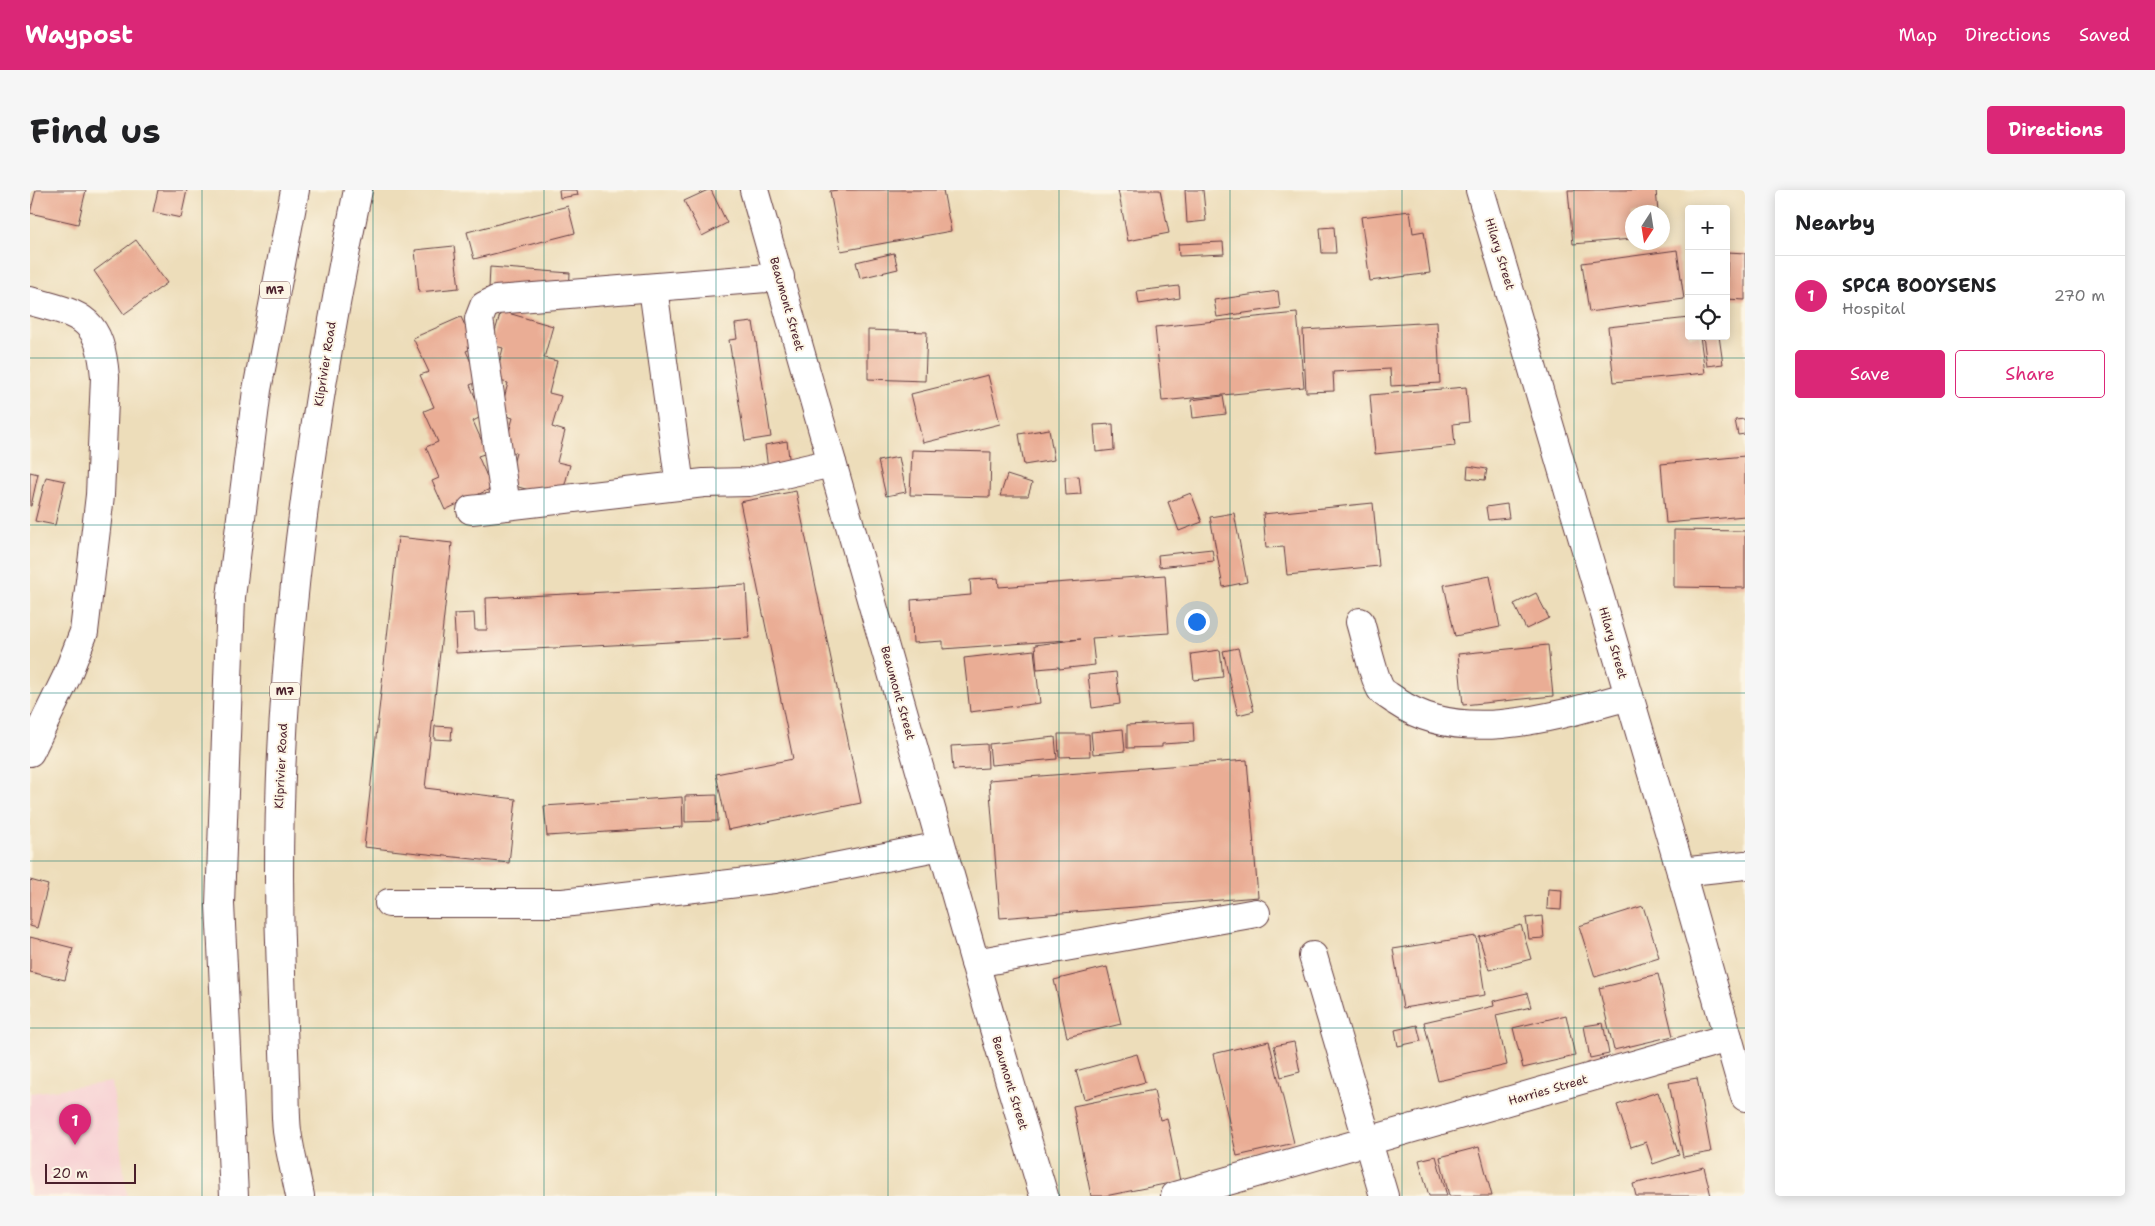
<!DOCTYPE html>
<meta charset="utf-8">
<style>
body{margin:0;font-family:"Shantell Sans",sans-serif;background:#f6f6f6;color:#202124}
.controls{position:absolute;right:15px;top:15px;display:grid;overflow:hidden;border-radius:5px;box-shadow:0 2px 12px #0003}
.controls button{width:45px;height:45px;display:grid;place-items:center;padding:0;border:0;border-bottom:1px solid #e0e0e0;background:#fff;color:#202124;font:25px sans-serif}
.compass{position:absolute;left:1595px;top:15px;width:45px;height:45px;border-radius:50%;background:#fff;box-shadow:0 2px 12px #0003;rotate:192deg}
.scale{position:absolute;left:15px;bottom:12px;width:91px;box-sizing:border-box;padding-left:5px;border:2px solid #4a1f2b;border-top:0;font-size:14px;line-height:18px;white-space:nowrap;color:#4a1f2b;-webkit-text-stroke:4px #fcf5e5;paint-order:stroke}
.you{position:absolute;left:1166px;top:431px;width:18px;height:18px;margin:-12px;border:4px solid #fff;border-radius:50%;background:#1a73e8;box-shadow:0 0 0 8px #1a73e833}
.badge{display:grid;place-items:center;width:32px;height:32px;border-radius:50%;background:#db2777;color:#fff;font-size:16px;font-weight:700}
.pin{position:absolute;translate:-50% -41px;filter:drop-shadow(0 1px 2px #0008)}
.pin::after{content:'';position:absolute;top:26px;width:18px;height:15px;background:inherit;clip-path:polygon(0 0,100% 0,50% 100%)}
.list{margin:0;padding:0;list-style:none}
h2{display:flex;justify-content:space-between;align-items:center;height:65px;margin:0;padding:0 20px;font-size:21px}
h2 small{font-size:16px;font-weight:400;color:#757577}
.list li{display:grid;grid-template-columns:32px 1fr auto;gap:15px;align-items:center;box-sizing:border-box;height:80px;padding:0 20px;border-top:1px solid #e0e0e0}
.list b{display:block;font-size:19px;white-space:nowrap}
.list p{margin:0;font-size:16px;white-space:nowrap;color:#757577}
.list em{font-size:16px;font-style:normal;color:#757577}
.actions{display:flex;gap:10px;padding:15px 20px}
.actions a{flex:1;padding:11px 0;border:1px solid #db2777;border-radius:5px;text-align:center;font-size:18px;color:#db2777}
.actions .main{background:#db2777;color:#fff}
.icon{flex:none;width:28px;height:28px;fill:none;stroke:currentColor;stroke-width:2;stroke-linecap:round;stroke-linejoin:round}
.map{position:relative;flex:none;width:1715px;height:1006px;overflow:hidden;border-radius:5px}
header{display:flex;align-items:center;gap:30px;box-sizing:border-box;height:70px;padding:0 25px;background:#db2777;color:#fff}
header strong{font-size:24px}
nav{display:flex;gap:28px;margin-inline-start:auto;font-size:18px}
.intro{display:flex;align-items:center;justify-content:space-between;box-sizing:border-box;height:120px;padding:0 30px}
h1{margin:0;font-size:35px}
.button{padding:12px 22px;border-radius:5px;background:#db2777;color:#fff;font-size:18px;font-weight:700}
main{display:flex;gap:30px;padding:0 30px}
aside{flex:1;background:#fff;border-radius:5px;box-shadow:0 2px 12px #0003}
.map>svg:first-child{display:block}
.built{fill:#f7cfd3}
.building{fill:#eaad95}
.lines{fill:none;stroke-linecap:round;stroke-linejoin:round}
.minor-casing{stroke:#623c40;stroke-width:30}
.major-casing{stroke:#623c40;stroke-width:30}
.minor{stroke:#fff;stroke-width:28}
.major{stroke:#fff;stroke-width:28}
.grid{fill:none;stroke:#0f766e;stroke-width:1;stroke-opacity:0.55}
.labels{text-anchor:middle;dominant-baseline:central;stroke-width:4;stroke-linejoin:round;paint-order:stroke}
.shield{fill:#fcf5e5;stroke:#7f5f63;stroke-width:1}
.shield-label{font-size:11px;font-weight:bold;fill:#4a1f2b}
.street-label{font-size:12px;fill:#4a1f2b;stroke:#fcf5e5}
</style>
<header>
<strong>Waypost</strong>
<nav><a>Map</a><a>Directions</a><a>Saved</a></nav>
</header>
<div class="intro"><h1>Find us</h1><a class="button">Directions</a></div>
<main>
<div class="map">
<svg width="1715" height="1006" viewBox="0 0 1715 1006">
<rect width="100%" height="100%" fill="#fcf5e5"/>
<filter id="ink" filterUnits="userSpaceOnUse"><feTurbulence type="fractalNoise" baseFrequency=".02" numOctaves="2"/><feDisplacementMap in="SourceGraphic" scale="10" xChannelSelector="R" yChannelSelector="G"/><feConvolveMatrix kernelMatrix="1 2 1 2 8 2 1 2 1" color-interpolation-filters="sRGB"/></filter>
<filter id="wash" filterUnits="userSpaceOnUse"><feTurbulence type="fractalNoise" baseFrequency=".0096" numOctaves="4" result="noise"/><feDisplacementMap in="SourceGraphic" scale="20" xChannelSelector="R" yChannelSelector="G"/><feGaussianBlur stdDeviation="1.12" result="paint"/><feColorMatrix in="noise" values="0 0 0 0 0 0 0 0 0 0 0 0 0 0 0 0 0 1.4 0 .05"/><feComposite in="paint" operator="in"/></filter>
<g filter="url(#wash)">
<rect width="100%" height="100%" fill="#edddba"/>
<path class="built" d="M82,892L97,1006H0V903Z"/>
<g id="blocks">
<g class="building">
<path d="M6,0H56L48,34L0,23Z"/>
<path d="M128,0H157L151,28L123,22Z"/>
<path d="M529,0H547L548,5L530,8Z"/>
<path d="M678,0H681L697,33L672,46L654,11Z"/>
<path d="M808,0H913L921,41L811,61L800,1Z"/>
<path d="M1088,0H1130L1139,43L1098,51Z"/>
<path d="M1155,0H1173L1176,31L1157,33Z"/>
<path d="M1538,0H1626L1628,22H1602V49L1543,54Z"/>
<path d="M538,16L545,43L444,69L437,42Z"/>
<path d="M1380,21L1383,43L1394,41L1400,83L1340,91L1331,27Z"/>
<path d="M1304,37L1306,63H1292L1290,38Z"/>
<path d="M106,50L137,93L94,124L64,81Z"/>
<path d="M1193,52L1194,64L1149,66L1148,54Z"/>
<path d="M424,56L429,98L389,102L385,60Z"/>
<path d="M1647,60L1654,109L1559,122L1552,73Z"/>
<path d="M1698,62L1715,63V110L1696,109Z"/>
<path d="M864,63L868,79L830,88L826,72Z"/>
<path d="M460,77L540,83L539,104L459,99Z"/>
<path d="M1149,96L1150,108L1109,114L1107,101Z"/>
<path d="M1248,101L1250,118L1187,127L1184,110Z"/>
<path d="M471,121L523,136L514,168L527,171L519,203L531,206L522,237L535,241L527,272L540,275L531,309L478,294L486,263L474,259L483,228L470,224L478,193L465,190L473,158L461,155Z"/>
<path d="M1267,123L1274,197L1132,211L1125,137Z"/>
<path d="M431,127L445,157L436,161L449,191L440,195L453,226L443,231L457,263L448,266L462,298L415,320L402,291L409,288L396,257L408,252L394,221L404,217L390,185L399,182L383,148Z"/>
<path d="M1659,128V146H1670L1675,183L1584,192L1578,137Z"/>
<path d="M723,132L741,247L715,251L699,150L707,149L705,134Z"/>
<path d="M1407,132L1410,193L1361,196L1360,179L1303,182L1304,201L1276,202L1273,140Z"/>
<path d="M838,140L897,142L895,191L838,189Z"/>
<path d="M1673,146H1689L1693,174L1677,176Z"/>
<path d="M958,185L970,234L893,253L881,204Z"/>
<path d="M1436,197L1439,232L1423,234L1425,256L1345,264L1340,205Z"/>
<path d="M1193,206L1196,224L1163,228L1161,210Z"/>
<path d="M1715,229V244L1708,245L1705,230Z"/>
<path d="M1083,234L1084,260L1066,262L1064,235Z"/>
<path d="M1019,239L1024,270L994,275L989,244Z"/>
<path d="M757,251L760,276L738,279L735,255Z"/>
<path d="M882,260L961,262L960,307L880,305Z"/>
<path d="M1715,266V326L1636,333L1631,274Z"/>
<path d="M869,267L876,302L856,306L848,271Z"/>
<path d="M1438,276L1457,279L1455,290L1437,288Z"/>
<path d="M0,282L8,284L1,316H0Z"/>
<path d="M977,285L1002,293L998,306H970Z"/>
<path d="M1049,286L1051,304L1036,305L1035,287Z"/>
<path d="M16,287L35,291L25,335L5,331Z"/>
<path d="M766,301L831,613L698,640L686,584L763,569L710,312Z"/>
<path d="M1161,303L1172,332L1149,341L1138,312Z"/>
<path d="M1343,313L1349,376L1257,385L1254,357L1236,358L1233,324Z"/>
<path d="M1477,314L1479,328L1458,330L1456,317Z"/>
<path d="M1204,323L1217,392L1193,397L1180,327Z"/>
<path d="M1644,340L1715,341V398L1644,397Z"/>
<path d="M368,347L422,353L395,598L486,609L479,673L334,657Z"/>
<path d="M1182,359L1184,371L1129,377L1128,365Z"/>
<path d="M1135,385L1139,443L1062,448L1065,475L1029,479V477L1007,479L1005,455L1051,449L913,459V451L883,453L881,410L941,405L940,390L968,388L969,397Z"/>
<path d="M1460,386L1470,437L1425,446L1414,395Z"/>
<path d="M716,395L719,448L426,463L424,424L444,423L445,440H457L456,408Z"/>
<path d="M1506,403L1519,428L1496,439L1484,414Z"/>
<path d="M1518,455L1523,506L1433,515L1428,464Z"/>
<path d="M1208,458L1224,521L1208,525L1193,461Z"/>
<path d="M1004,460L1010,513L940,522L934,468Z"/>
<path d="M1190,460L1193,487L1164,490L1161,464Z"/>
<path d="M1086,482L1090,514L1062,518L1058,485Z"/>
<path d="M1163,532L1164,552L1132,554V557L1097,558V535Z"/>
<path d="M405,536L422,537L421,550L404,549Z"/>
<path d="M1093,539L1095,561L1063,564L1061,542Z"/>
<path d="M1028,544H1059L1060,566L1029,567Z"/>
<path d="M1025,547L1027,569L961,575L959,554Z"/>
<path d="M957,554L958,578L923,580L921,556Z"/>
<path d="M1217,570L1228,707L970,728L959,590Z"/>
<path d="M687,605L688,631L655,632V606Z"/>
<path d="M652,607L653,637L517,646L514,616Z"/>
<path d="M0,690L18,695L7,738L0,736Z"/>
<path d="M1518,699L1532,700L1531,720L1517,719Z"/>
<path d="M1613,716L1629,767L1565,787L1549,736Z"/>
<path d="M1512,726L1514,748L1499,749L1496,728Z"/>
<path d="M1491,735L1501,769L1459,780L1449,747Z"/>
<path d="M1446,746L1455,805L1373,818L1363,759Z"/>
<path d="M0,747L43,758L35,790L0,782Z"/>
<path d="M1077,777L1091,834L1037,847L1024,790Z"/>
<path d="M1628,784L1643,846L1584,860L1569,798Z"/>
<path d="M1497,803L1501,817L1466,825L1477,875L1408,891L1394,832L1464,816L1463,811Z"/>
<path d="M1536,825L1545,866L1493,878L1483,838Z"/>
<path d="M1573,833L1579,864L1560,868L1554,836Z"/>
<path d="M1387,835L1391,851L1368,856L1365,840Z"/>
<path d="M1239,851L1264,953L1207,966L1183,864Z"/>
<path d="M1264,852L1270,882L1251,887L1244,856Z"/>
<path d="M1107,864L1115,892L1054,909L1046,881Z"/>
<path d="M1667,888L1681,962L1653,967L1639,893Z"/>
<path d="M1124,900L1130,930L1137,928L1150,991L1075,1006H1061L1043,916Z"/>
<path d="M1628,902L1649,965L1623,974L1616,952L1601,957L1587,915Z"/>
<path d="M1449,957L1462,1006H1419L1410,967Z"/>
<path d="M1406,966L1417,1006H1399L1389,970Z"/>
<path d="M1674,977L1681,1006H1606L1603,994Z"/>
</g>
</g>
</g>
<g filter="url(#ink)">
<use href="#blocks" fill-opacity="0" stroke="#623c40" stroke-width="1"/>
<g class="lines">
<g class="minor-casing">
<g id="minor">
<path d="M724,0L962,832L1014,1006"/>
<path d="M1450,0L1651,682L1715,907"/>
<path d="M623,98L650,296"/>
<path d="M0,111C53,125 70,128 75,187L70,305L54,442L36,488L0,562"/>
<path d="M476,316L449,129L454,116L466,110L750,87"/>
<path d="M441,320L674,293L719,292L802,273"/>
<path d="M1330,432C1334,445 1345,493 1352,501C1356,505 1363,508 1367,512C1433,557 1529,525 1599,506"/>
<path d="M1651,682L1715,675"/>
<path d="M359,713H533L744,689L911,656"/>
<path d="M1283,766L1354,1006"/>
<path d="M945,773L1226,723"/>
<path d="M1145,1006L1698,848"/>
</g>
</g>
<g class="major-casing">
<g id="major">
<path d="M204,1006L190,714L201,407L227,200L265,0"/>
<path d="M270,1006C266,985 260,963 257,941C255,924 256,907 255,890C254,855 252,819 251,783C240,519 275,258 328,0"/>
</g>
</g>
<use href="#minor" class="minor"/>
<use href="#major" class="major"/>
</g>
</g>
<path class="grid" d="M172,0V1006M343,0V1006M514,0V1006M686,0V1006M858,0V1006M1029,0V1006M1200,0V1006M1372,0V1006M1544,0V1006M0,168H1715M0,335H1715M0,503H1715M0,671H1715M0,838H1715"/>
<g class="labels">
<g class="shield">
<rect x="230" y="91.5" width="30" height="17" rx="4"/>
<rect x="240" y="492.5" width="30" height="17" rx="4"/>
</g>
<g class="shield-label">
<text x="245" y="100">M7</text>
<text x="255" y="501">M7</text>
</g>
<g class="street-label">
<text transform="translate(1470 64) rotate(73)">Hilary Street</text>
<text transform="translate(757 114) rotate(74)">Beaumont Street</text>
<text transform="translate(295 174) rotate(-81)">Kliprivier Road</text>
<text transform="translate(1583 453) rotate(74)">Hilary Street</text>
<text transform="translate(868 503) rotate(74)">Beaumont Street</text>
<text transform="translate(251 576) rotate(-87)">Kliprivier Road</text>
<text transform="translate(980 893) rotate(73)">Beaumont Street</text>
<text transform="translate(1518 900) rotate(-16)">Harries Street</text>
</g>
</g>
</svg>
<div class="controls">
<button>+</button>
<button>−</button>
<button><svg class="icon" aria-label="locate" viewBox="0 0 24 24"><circle cx="12" cy="12" r="6"/><path d="M12 2v4M12 18v4M2 12h4M18 12h4"/></svg></button>
</div>
<svg class="compass" viewBox="-18 -18 36 36"><path d="M0-13l5 13h-10z" fill="#e53935"/><path d="M0 13l5-13h-10z" fill="#757577"/></svg>
<div class="scale">20 m</div>
<div class="you"></div>
<div class="pin badge" style="left:45px;top:955px">1</div>
</div>
<aside>
<h2>Nearby<small></small></h2>
<ul class="list">
<li><span class="badge">1</span><div><b>SPCA BOOYSENS</b><p>Hospital</p></div><em>270 m</em></li>
</ul>
<div class="actions"><a class="main">Save</a><a>Share</a></div>
</aside>
</main>
